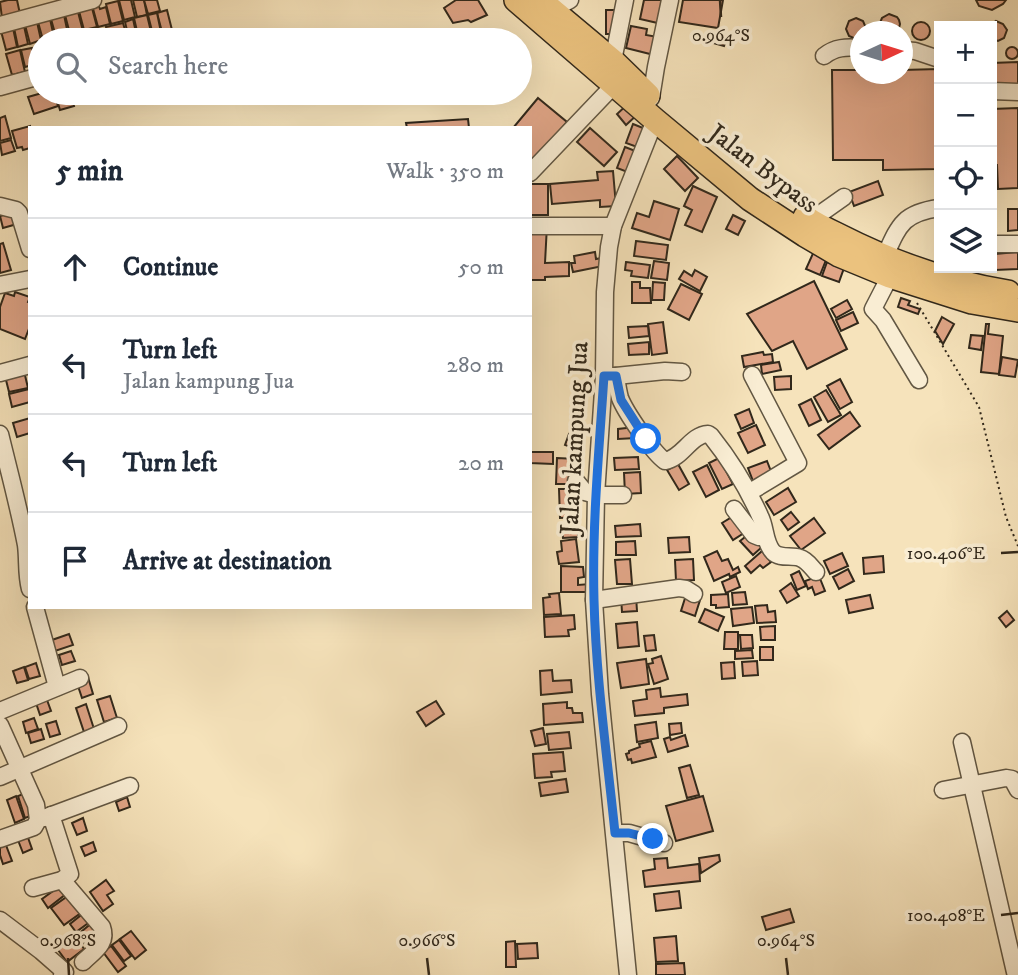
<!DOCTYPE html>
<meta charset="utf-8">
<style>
body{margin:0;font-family:"IM FELL DW Pica",serif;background:#f6f6f7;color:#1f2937}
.controls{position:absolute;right:21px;top:21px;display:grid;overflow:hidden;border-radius:0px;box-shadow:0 7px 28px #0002}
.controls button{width:63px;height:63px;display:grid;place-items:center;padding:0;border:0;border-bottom:2px solid #e0e1e3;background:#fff;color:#1f2937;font:35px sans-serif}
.compass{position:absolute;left:850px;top:21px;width:63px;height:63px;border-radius:50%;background:#fff;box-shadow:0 7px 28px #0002;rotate:86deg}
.stop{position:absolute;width:21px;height:21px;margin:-16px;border:5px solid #1a73e8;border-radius:50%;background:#fff}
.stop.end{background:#1a73e8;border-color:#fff;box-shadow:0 2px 7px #0008}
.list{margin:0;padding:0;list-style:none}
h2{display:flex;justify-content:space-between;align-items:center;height:91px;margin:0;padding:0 28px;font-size:30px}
h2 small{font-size:23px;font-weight:400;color:#747a83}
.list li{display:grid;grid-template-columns:46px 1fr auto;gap:21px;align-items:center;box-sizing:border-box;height:98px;padding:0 28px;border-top:2px solid #e0e1e3}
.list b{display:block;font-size:26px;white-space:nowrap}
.list p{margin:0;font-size:23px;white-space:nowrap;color:#747a83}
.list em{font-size:23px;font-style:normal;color:#747a83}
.icon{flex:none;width:38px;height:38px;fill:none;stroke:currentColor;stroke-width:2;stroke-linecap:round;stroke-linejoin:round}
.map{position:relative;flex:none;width:1018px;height:975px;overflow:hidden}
.search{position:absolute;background:#fff;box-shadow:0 7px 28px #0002;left:28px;top:28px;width:504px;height:77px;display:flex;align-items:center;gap:18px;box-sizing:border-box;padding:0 24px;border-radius:38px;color:#747a83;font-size:26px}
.panel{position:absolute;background:#fff;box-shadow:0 7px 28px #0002;left:28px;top:126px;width:504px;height:483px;border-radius:0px}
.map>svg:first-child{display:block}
.building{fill:#e0a587;stroke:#31281b;stroke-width:2}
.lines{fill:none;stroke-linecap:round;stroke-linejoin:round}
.minor-casing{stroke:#625743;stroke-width:19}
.highway-casing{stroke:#31281b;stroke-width:26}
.path{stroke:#31281b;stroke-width:2;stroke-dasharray:2 3.5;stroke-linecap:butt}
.minor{stroke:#f9edd3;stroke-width:16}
.highway{stroke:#ebc27e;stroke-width:23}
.route{stroke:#1a73e8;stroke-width:9}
.ticks{fill:none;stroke:#31281b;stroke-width:2.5}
.labels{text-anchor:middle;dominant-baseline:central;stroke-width:7;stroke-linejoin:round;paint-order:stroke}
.street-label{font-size:26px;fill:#31281b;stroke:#f9edd3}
.ticks-label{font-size:18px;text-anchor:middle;fill:#31281b;stroke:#f9edd3;stroke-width:7;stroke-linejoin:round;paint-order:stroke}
</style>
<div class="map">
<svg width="1018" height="975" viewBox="0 0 1018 975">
<rect width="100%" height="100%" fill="#f6e3bb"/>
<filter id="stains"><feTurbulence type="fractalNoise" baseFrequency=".00286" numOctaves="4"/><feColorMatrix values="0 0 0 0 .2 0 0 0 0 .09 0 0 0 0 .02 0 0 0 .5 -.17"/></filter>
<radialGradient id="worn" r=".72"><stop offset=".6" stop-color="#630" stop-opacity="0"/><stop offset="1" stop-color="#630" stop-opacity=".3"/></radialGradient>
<g class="building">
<path d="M8,0H17L20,14L2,18L0,2Z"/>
<path d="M119,0H131L135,17L124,20Z"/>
<path d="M133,0H144L147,15L137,17Z"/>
<path d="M144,0H157L160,11L148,14Z"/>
<path d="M456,0H478L487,15L471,22L468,20L453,23L444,8Z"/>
<path d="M644,0H666L662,24L640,19Z"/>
<path d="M683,0H723L718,28L679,22Z"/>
<path d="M976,0H1006L1003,4L992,10L979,6Z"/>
<path d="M118,1L123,21L111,24L106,4Z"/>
<path d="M98,4L100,9L106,7L110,24L98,27L92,5Z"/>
<path d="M92,8L97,27L84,30L79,11Z"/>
<path d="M167,10L172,30L162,32L157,13Z"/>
<rect x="606" y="10" width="9" height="24"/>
<path d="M78,12L83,31L70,34L65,15Z"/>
<path d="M157,13L161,32L153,35L148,15Z"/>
<path d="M889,14L897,17L899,20L900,24L898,32H882L880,29L879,25L882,18Z"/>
<path d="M64,15L68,34L56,37L51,19Z"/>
<path d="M147,15L153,40H139L134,18Z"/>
<path d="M856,18L863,21L866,28V32H860V38L856,39L849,36L846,29L849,21Z"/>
<path d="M50,19L54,37L43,40L38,22Z"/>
<path d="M133,19L137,37L129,39L125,22Z"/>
<path d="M996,21L1003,24L1007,30L1004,38L998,41L992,39V26H989Z"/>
<circle cx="921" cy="31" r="9"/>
<path d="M37,22L41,40L30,44L25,25Z"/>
<path d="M123,23L128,40H110L106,27Z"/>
<path d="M24,26L28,44L18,47L14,28Z"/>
<path d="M631,26L647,29L646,35L658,37L654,55L626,48Z"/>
<path d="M13,28L17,47L6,50L1,31Z"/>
<path d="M103,30L105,40H85L83,35Z"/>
<path d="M713,32L727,36L724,46L710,42Z"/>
<circle cx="1012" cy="53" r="6"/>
<path d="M32,48L36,64L25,67L21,50Z"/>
<path d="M20,50L25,72L12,75L6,54Z"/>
<path d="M1018,62V86L992,87V63Z"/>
<path d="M939,69V169L883,170V160H833L832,70H860V74H902V70Z"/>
<path d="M42,93H54L58,106L34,114L28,97Z"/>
<path d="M55,93H70L74,106L60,110Z"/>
<path d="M538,98L567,122L530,166V128H513Z"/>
<path d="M629,103L639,113L626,125L617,114Z"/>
<path d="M1018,108V188L998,189L997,165H992V109Z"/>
<path d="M5,116L11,138L0,141V118Z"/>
<path d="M468,119L469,128H407L406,123Z"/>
<path d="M633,124L648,130L640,148L626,143Z"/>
<path d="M30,126V148L23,150L22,147L17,148L12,131Z"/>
<path d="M590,128L617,152L604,166L577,142Z"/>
<path d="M11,140L15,151L2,155L0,143Z"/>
<path d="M625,147L638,152L630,173L617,168Z"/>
<path d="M677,156L698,178L685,191L664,169Z"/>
<path d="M613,171L616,206L600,207V200L552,204L550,184L598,180L597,172Z"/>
<path d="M878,181L883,195L854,206L849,192Z"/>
<rect x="530" y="184" width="18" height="31"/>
<path d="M693,186L717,197L702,232L685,225L692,210L684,206Z"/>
<path d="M654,201L679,209L670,240L632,228L637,213L649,217Z"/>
<path d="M1008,209H1018V230L1008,231Z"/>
<path d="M13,212L17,224L3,228L0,216Z"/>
<path d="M733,215L745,221L738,235L726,229Z"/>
<path d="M530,225H547L545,263L569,262V276L545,277V280H530Z"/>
<path d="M636,241L668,245L666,260L634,256Z"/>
<path d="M3,243L11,270L0,273V244Z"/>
<path d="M815,249L828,255L820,275L806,269Z"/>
<path d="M595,252L596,259L602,258L603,266L573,272L571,263H575L574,256Z"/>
<path d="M1018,252V269L995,270L994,254Z"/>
<path d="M654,261L669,263L667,280L651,278Z"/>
<path d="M626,262L650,265L648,278L631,276L632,271L625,270Z"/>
<path d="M827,262L844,268L839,282L822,276Z"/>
<path d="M695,270L707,277L700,291L679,279L684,271L692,276Z"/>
<path d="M814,281L847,349L807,369L793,341L772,351L747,314Z"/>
<path d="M632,282H640V288H650L651,303H632Z"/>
<path d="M653,282L665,283L664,300H652Z"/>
<path d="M681,284L702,294L689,320L668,309Z"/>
<path d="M15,292L30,297L28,302L30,303V326L25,339L0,329V307L5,293L14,296Z"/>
<path d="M901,298L910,301L908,305L920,309L918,314L898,307Z"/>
<path d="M847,300L852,309L836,318L831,309Z"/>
<path d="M853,312L858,323L841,331L836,320Z"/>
<path d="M942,317L954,324L943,344L935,331Z"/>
<path d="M663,322L667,353L652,355L648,324Z"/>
<path d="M986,324H989L988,334L1003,336L999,374L981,372Z"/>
<path d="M648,326L649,336L629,338L628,327Z"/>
<path d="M971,335L983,336L981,350L969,348Z"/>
<path d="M649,342V354L629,355L628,344Z"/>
<path d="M763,352L764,355L772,354L773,362L744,367L742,356Z"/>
<path d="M1002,357L1018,360L1015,377L999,375Z"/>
<path d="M779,362L781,370L762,374L761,365Z"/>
<path d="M24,371L28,388L9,392L5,376Z"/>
<path d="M791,376V389L775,390L774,377Z"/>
<path d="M840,379L852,402L840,409L827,386Z"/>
<path d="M29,389L30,402L12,407L9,394Z"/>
<path d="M826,390L841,415L828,422L814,397Z"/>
<path d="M811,399L821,420L809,426L799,405Z"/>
<path d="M749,409L754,423L741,429L735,415Z"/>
<path d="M850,412L860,426L829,449L818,435Z"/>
<path d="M30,418V433L17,437L13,423Z"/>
<path d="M756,425L765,445L748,453L738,433Z"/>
<path d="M635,427L636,438L618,439V429Z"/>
<path d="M569,434L579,437L576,449L565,445Z"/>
<path d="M530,452H553V464L530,463Z"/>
<path d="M638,457L639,469L615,470L614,458Z"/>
<path d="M557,458L576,459L575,484H556Z"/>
<path d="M719,458L733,484L722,489L709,463Z"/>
<path d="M767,461L772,474L753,481L748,468Z"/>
<path d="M678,464L689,484L679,490L667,470Z"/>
<path d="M707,465L719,490L706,497L693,472Z"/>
<path d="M640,472L641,493L625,494L624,473Z"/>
<path d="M788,488L796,502L774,515L766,502Z"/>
<path d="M559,489H579L580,517L560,518Z"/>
<path d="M791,512L799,522L788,530L781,520Z"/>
<path d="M737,514L747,531L733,540L722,523Z"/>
<path d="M814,518L825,533L801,550L790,536Z"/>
<path d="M640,524L641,536L616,537L615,526Z"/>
<path d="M578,528V537L563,538L562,530Z"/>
<path d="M750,533L762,547L753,555L740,541Z"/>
<path d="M689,537L690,552L669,553L668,538Z"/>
<path d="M576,539L579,562L559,564L557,552L562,551L561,541Z"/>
<path d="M635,541L636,555H616V542Z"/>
<path d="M717,551L722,561L728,559L733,570L738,567L740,572L730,577L729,574L714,581L704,557Z"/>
<path d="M762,551L771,562L763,568L760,565L751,573L745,566Z"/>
<path d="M842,553L848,566L830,574L824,561Z"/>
<path d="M883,556L884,572L864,574L863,558Z"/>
<path d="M630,559L632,584H617L615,560Z"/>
<path d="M693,559L694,580L676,581L675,560Z"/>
<path d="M561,566L583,567L584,577L578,578V585L590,584V592H561Z"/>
<path d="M848,569L854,581L839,589L833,577Z"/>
<path d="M799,571L806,586L797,590L791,575Z"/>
<path d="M736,576L740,587L726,593L722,582Z"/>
<path d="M819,576L825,591L815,595L812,587L808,589L805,581Z"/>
<path d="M791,583L799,596L787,603L780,591Z"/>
<path d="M745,592L747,604L733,605L732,593Z"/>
<path d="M559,593L561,614L544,615L543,598L550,597L549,594Z"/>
<path d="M728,594L729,607L716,608V605H711V595Z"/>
<path d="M686,595L700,600L695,616L681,611Z"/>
<path d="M870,595L873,608L849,613L846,600Z"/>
<path d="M636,596L637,611L622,612L621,597Z"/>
<path d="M767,605L768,612L775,611L776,622L757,623L755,606Z"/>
<path d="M752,607L754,623L733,626L731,609Z"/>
<path d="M705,609L724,617L718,631L699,622Z"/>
<path d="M1007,611L1014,620L1006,627L999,618Z"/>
<path d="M574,615L575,629L568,630L569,636L545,637L544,617Z"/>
<path d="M637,622L639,646L618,648L616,624Z"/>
<path d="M775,626V640H761L760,627Z"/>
<path d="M725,632H738V649H724Z"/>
<path d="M69,634L73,645L55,651L52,640Z"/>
<path d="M654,635L656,650L646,651L644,636Z"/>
<path d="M740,635H752L753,648L741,649Z"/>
<rect x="760" y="647" width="13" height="13"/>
<path d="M752,650L753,658L735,659V651Z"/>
<path d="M71,651L75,661L62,665L59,655Z"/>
<path d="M661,656L668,679L654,684L648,664L653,663L652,659Z"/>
<path d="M646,659L649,684L621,688L617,663Z"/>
<path d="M757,661L758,675L743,676L742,662Z"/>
<path d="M734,662L735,678L722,679L721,663Z"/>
<path d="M36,663L40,676L29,679L25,667Z"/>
<path d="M24,667L28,680L17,683L13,671Z"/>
<path d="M552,670L553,681L571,680L572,692L541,695L540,671Z"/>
<path d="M88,677L93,694L82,698L76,680Z"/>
<path d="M660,688L661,697L687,694L688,705L664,708V713L635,716L633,701L647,699L646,690Z"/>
<path d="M110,696L117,718L104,722L97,700Z"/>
<path d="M47,700L51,711L40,715L36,703Z"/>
<path d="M436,701L444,714L426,726L417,712Z"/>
<path d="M567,702V708H572L573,713H582L583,722L544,725L543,704Z"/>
<path d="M86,704L94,729L84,732L76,708Z"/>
<path d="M34,718L38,729L26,733L23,722Z"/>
<path d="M56,721L60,734L50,737L46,724Z"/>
<path d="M656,722L658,738L637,742L635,725Z"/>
<path d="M681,723L682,733L670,735L669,724Z"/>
<path d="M543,728L546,744L535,746L531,731Z"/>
<path d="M41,729L44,739L31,743L28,733Z"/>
<path d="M569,732L571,748L549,750L547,734Z"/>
<path d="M685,735L688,746L668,752L664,739L670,737L671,740Z"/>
<path d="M651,741L656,757L632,763L631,759L628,760L626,754L629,753V751L640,747L639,744Z"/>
<path d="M563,752L565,771L551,772L552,777L535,778L533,754Z"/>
<path d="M690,765L699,795L687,798L679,768Z"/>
<path d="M566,779L568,792L541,796L539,783Z"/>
<path d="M28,792L36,814L25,818L18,796Z"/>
<path d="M16,796L24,819L15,823L7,800Z"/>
<path d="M703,796L713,831L676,841L666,806Z"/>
<path d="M127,797L130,807L119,811L116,802Z"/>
<path d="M83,818L87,831L77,835L72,823Z"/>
<path d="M26,832L32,849L23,853L16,835Z"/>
<path d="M4,840L12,861L3,864L0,855V842Z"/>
<path d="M93,842L96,851L85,856L81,847Z"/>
<path d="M719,855L720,861L701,873L699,858Z"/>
<path d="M667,858L668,868L699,864L700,881L645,887L643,871L655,869L654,859Z"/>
<path d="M106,880L114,891L107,895L113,904L103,911L90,892Z"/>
<path d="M60,886L66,894L48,908L42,899Z"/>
<path d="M679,891L681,908L656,911L654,894Z"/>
<path d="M72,893L85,910L64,925L51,908Z"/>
<path d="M790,909L794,922L766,930L762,917Z"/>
<path d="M85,912L91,921L76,932L70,924Z"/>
<path d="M93,922L100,931L82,944L76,936Z"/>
<path d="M131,931L146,950L135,959L120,939Z"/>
<path d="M75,936L84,949L67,962L58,950Z"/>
<path d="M676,936L678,961L656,962L654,938Z"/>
<path d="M119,940L131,956L124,961L112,945Z"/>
<path d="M515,941L516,967H506V942Z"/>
<path d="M537,943L538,958L518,959L517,944Z"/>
<path d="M111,946L126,966L118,972L103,952Z"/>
<path d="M684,963L685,975H656V964Z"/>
</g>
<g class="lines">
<g class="minor-casing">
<g id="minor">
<path d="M552,10L570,0"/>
<path d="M0,25L93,0"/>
<path d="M902,50L915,51L939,59"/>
<path d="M824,56C835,47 846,47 860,48"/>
<path d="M613,61L625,0"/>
<path d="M0,87L40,76"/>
<path d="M992,91L1018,92"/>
<path d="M651,98L656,67L670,0"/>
<path d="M530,173L614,85"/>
<path d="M0,206L16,210L19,213L30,249"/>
<path d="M810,221L844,197"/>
<path d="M530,226H613"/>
<path d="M995,244H1018"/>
<path d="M885,256C899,225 903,213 939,208"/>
<path d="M890,276L873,309L883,320L919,380"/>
<path d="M0,285L30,279"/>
<path d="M0,373L30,365"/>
<path d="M604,376H616C617,383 618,391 620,398C625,411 653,453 665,461C683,458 690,435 708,434L711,436C731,461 747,487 760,516C766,527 764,542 773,552C780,559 791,555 800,558C807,560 811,567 816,572"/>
<path d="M616,376L665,371L682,372"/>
<path d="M0,434C9,471 19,508 26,545C28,560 26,574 30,589"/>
<path d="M576,481L585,492L596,495H623"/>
<path d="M750,492L798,463L752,375"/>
<path d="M734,509L754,535L759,537L765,536"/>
<path d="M594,600L679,588L686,589L694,594"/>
<path d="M35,607L57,687"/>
<path d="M0,711L80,678"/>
<path d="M0,725L36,805L38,820L34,827L0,839"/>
<path d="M962,742L1015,972"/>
<path d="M0,777L118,726"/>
<path d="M943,790L1006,778L1012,779L1018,790"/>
<path d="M44,818L130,786"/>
<path d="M615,833H629L664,843"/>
<path d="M62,880L102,927C108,944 94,951 83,962"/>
<path d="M33,888L62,880L70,874L51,815"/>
<path d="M0,920L41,951L65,972L62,975"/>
<path d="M628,975L600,694L594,600L596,495L604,376L605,292L609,247L613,226L655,120"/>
</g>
</g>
<g class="highway-casing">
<g id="highway">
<path d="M516,0L655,120L750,199L805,235L839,255L890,276L972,302L1018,310"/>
<path d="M540,0L613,61L648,95"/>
<path d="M805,217C815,224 827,230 838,235C891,262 950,283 1008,292"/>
</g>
</g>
<path class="path" d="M917,303L979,407L1006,517L1018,546"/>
<use href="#minor" class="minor"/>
<use href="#highway" class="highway"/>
</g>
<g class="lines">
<path class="route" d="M646,439L621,400L616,376H604C599,451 592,525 594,600C596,678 607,755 615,833H629L653,839"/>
</g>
<path class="ticks" d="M720,0L721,17M1001,553L1018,552M1001,915L1018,913M68,958L69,975M427,958L429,975M786,958L788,975"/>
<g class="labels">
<g class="street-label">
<text transform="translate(763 169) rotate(37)">Jalan Bypass</text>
<text transform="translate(575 438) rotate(-87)">Jalan kampung Jua</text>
</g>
</g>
<g class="ticks-label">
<text x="721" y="41">0.964°S</text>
<text x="946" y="559">100.406°E</text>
<text x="946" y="921">100.408°E</text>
<text x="68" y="946">0.968°S</text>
<text x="427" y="946">0.966°S</text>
<text x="786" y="946">0.964°S</text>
</g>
<rect width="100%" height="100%" filter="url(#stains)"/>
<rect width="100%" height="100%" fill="url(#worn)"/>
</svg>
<div class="controls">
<button>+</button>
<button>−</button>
<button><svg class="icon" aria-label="locate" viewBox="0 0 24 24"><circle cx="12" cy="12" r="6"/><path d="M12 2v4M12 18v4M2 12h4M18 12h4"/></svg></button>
<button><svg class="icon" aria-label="layers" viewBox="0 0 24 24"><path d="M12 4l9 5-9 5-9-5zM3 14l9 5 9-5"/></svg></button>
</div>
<svg class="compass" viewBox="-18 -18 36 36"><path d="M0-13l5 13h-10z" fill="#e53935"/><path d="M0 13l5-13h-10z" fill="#747a83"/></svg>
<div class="stop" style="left:646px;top:439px"></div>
<div class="stop end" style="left:653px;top:839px"></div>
<div class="search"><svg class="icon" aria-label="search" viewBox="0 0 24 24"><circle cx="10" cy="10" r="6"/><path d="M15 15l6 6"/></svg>Search here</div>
<section class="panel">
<h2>5 min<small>Walk · 350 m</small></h2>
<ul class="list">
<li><svg class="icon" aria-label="ahead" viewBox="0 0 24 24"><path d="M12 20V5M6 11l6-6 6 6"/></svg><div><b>Continue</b></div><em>50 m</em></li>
<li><svg class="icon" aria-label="left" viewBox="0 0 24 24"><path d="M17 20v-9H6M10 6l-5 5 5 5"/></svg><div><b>Turn left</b><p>Jalan kampung Jua</p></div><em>280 m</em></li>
<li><svg class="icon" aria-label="left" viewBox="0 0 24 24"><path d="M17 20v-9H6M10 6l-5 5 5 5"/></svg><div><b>Turn left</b></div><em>20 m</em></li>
<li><svg class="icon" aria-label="arrive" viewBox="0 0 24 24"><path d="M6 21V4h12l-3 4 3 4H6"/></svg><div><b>Arrive at destination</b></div></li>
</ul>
</section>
</div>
